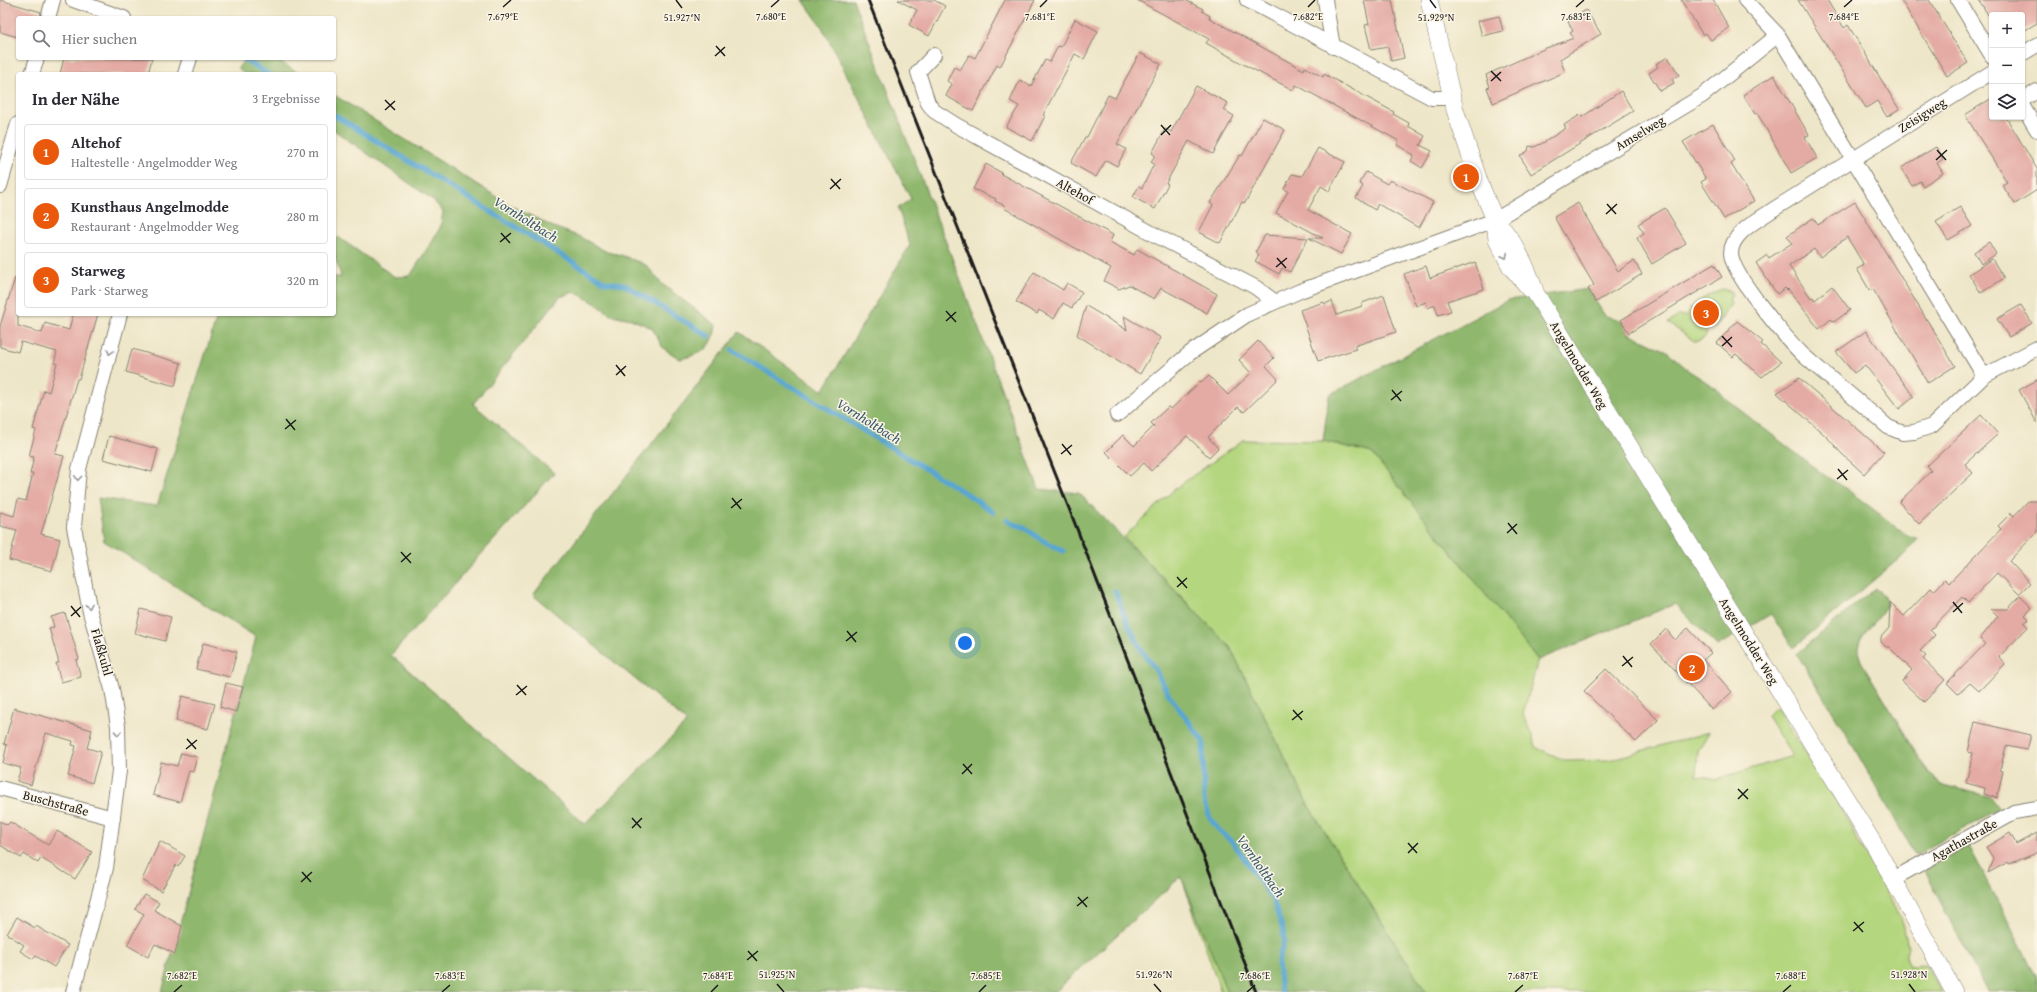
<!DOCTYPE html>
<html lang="de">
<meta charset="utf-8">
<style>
body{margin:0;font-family:"Gentium Book Plus",serif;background:#f7f7f7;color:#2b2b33}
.controls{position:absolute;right:12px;top:12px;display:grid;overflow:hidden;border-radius:4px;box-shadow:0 1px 3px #0004}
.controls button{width:36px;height:36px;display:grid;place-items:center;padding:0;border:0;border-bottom:1px solid #e1e1e2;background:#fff;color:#2b2b33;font:20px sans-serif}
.you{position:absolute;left:965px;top:643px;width:14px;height:14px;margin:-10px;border:3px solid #fff;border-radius:50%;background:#1a73e8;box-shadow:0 0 0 6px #1a73e833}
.badge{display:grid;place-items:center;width:26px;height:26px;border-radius:50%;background:#ea580c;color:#fff;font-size:13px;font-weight:700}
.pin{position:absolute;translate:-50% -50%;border:2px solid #fff;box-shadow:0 1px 4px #0006}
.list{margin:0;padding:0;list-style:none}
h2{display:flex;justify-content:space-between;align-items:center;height:52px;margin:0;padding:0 16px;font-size:17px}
h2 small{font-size:13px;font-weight:400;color:#7c7c81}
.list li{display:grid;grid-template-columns:26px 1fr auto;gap:12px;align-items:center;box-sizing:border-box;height:56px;margin:0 8px 8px;padding:0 8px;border:1px solid #e1e1e2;border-radius:4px}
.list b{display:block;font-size:15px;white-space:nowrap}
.list p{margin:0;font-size:13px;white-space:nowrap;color:#7c7c81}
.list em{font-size:13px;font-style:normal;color:#7c7c81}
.icon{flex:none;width:22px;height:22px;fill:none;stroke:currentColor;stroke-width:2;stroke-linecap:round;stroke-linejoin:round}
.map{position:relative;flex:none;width:2037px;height:992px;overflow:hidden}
.search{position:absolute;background:#fff;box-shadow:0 1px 3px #0004;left:16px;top:16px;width:320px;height:44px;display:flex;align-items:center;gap:10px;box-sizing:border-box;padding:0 14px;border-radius:4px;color:#7c7c81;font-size:15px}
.panel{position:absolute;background:#fff;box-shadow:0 1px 3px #0004;left:16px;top:72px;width:320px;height:244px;border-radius:4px}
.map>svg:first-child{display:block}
.green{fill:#b4d67e;stroke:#68794d}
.forest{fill:#8fb76d;stroke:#566a44}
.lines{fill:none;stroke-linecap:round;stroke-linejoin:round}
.stream{stroke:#59a6d2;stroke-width:5}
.building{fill:#e4aba4}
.minor-casing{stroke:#858172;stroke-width:16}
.tertiary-casing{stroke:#858172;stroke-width:18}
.minor{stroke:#fff;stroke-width:14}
.tertiary{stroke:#fff;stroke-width:17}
.rail{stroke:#1c1c1c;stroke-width:3}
.oneway{stroke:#999}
.ticks{fill:none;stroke:#1c1c1c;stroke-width:1.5}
.labels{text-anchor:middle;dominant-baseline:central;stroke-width:3;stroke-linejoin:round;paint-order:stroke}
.street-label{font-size:13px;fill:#1c1c1c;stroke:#fcf5e5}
.water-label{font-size:14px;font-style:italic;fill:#375a6e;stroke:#fcf5e5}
.ticks-label{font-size:10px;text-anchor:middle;fill:#1c1c1c;stroke:#fcf5e5;stroke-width:3;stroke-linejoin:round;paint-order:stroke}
</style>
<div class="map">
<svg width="2037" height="992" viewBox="0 0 2037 992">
<rect width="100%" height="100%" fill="#fcf5e5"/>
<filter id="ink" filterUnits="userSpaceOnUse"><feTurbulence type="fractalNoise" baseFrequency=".025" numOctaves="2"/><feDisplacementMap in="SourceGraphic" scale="8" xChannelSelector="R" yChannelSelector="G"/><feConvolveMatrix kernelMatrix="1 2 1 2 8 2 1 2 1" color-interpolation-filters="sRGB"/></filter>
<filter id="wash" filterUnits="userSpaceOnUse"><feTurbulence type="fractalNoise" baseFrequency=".012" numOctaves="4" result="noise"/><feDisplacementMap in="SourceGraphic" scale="16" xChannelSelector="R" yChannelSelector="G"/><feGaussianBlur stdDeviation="0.9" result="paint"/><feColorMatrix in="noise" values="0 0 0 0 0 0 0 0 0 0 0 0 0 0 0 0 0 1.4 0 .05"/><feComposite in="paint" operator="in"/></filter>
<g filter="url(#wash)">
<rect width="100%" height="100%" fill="#eee6c8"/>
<g class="green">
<path d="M1722,289L1730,291L1732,296L1729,297L1731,304L1715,327H1707L1706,337L1699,341H1694L1668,323L1678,316H1686C1692,303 1709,294 1722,289Z"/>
<path d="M1243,440L1323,441L1372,453L1538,660L1523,714L1537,748L1566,761L1609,760L1709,732L1698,751L1696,775L1717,779L1792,756L1767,716L1776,707L1834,797L1903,923L1908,946L1905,957L1909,966L1926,965L1942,992H1426L1308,805L1230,647L1124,537L1176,488Z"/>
<path d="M1181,876L1227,992H1221Z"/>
</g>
<g class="forest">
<path d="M803,0H853L946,242L1039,489L1079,493L1230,647L1308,805L1426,992H1227L1181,876L1055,992H162L256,637L104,541L98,498L157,506L218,314H334V277H341C338,263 329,249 338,237L395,277L410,276L440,228L443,212L433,200L334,130V95L510,205L551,226L580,237L607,252L621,255L646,265L662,284L716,325C713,350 703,353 680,359L663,348L652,328L631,319L612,315L590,300L574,292L560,297L473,404L554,473L391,655L585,824L687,722L533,595L739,332L823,391L910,245L898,208L911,199L822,27Z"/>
<path d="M246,58H274L300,74H244L238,68Z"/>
<path d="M1588,289L1605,316L1621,320L1629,333L1667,351L1689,371L1716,388L1722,396L1824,475L1844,487L1907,535L1918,539L1907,552L1793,648L1771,614L1717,646L1675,604L1538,660L1372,453L1323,441L1329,395L1508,300Z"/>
<path d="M1875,588L1883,595L1887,604C1881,620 1859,633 1858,649C1858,652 1860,658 1861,661L1929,774L1944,785L1991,797L2000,809L1915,855L1845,732L1797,654Z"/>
<path d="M1969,846L2037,977V992H1987L1924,870Z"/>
</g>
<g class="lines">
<g class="stream">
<path d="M242,58L268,74"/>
<path d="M334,115L605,282L623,284L709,336"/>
<path d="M732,350L970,496L993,512"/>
<path d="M1007,520L1013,524L1024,527L1040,539L1063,551"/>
<path d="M1115,591L1126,620L1142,651L1155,669L1169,695L1203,741L1204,800L1210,818L1217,828L1235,845L1273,900L1283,930L1284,941L1278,962L1281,992"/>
</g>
</g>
<g id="blocks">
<g class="building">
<path d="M0,0L41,12L40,18H18V37L0,32Z"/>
<path d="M898,0H934L945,6L929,36L909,25L917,10Z"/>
<path d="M1005,0H1035L1000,67L997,65L973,111L946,96L952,84L947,81L954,67L960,70L969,55L975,58Z"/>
<path d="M1137,0H1185L1203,9L1202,11L1210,16L1209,18L1278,56L1304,70L1305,67L1323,77L1324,74L1394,112L1393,114L1409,123L1408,126L1425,136L1420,145L1432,151L1422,168L1411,161L1414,155L1397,145L1399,141L1296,85L1293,90L1243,64L1206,43L1209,39Z"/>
<path d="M1364,0H1392L1404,58L1391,61L1388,47L1371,50L1365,25L1369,24Z"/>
<path d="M1681,0H1713L1729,28L1711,40L1706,33L1703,35Z"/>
<path d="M1798,0H1827L1844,28L1848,25L1899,109L1887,117L1877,101L1866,108Z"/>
<path d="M1901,0H1929L1968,63L1947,76Z"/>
<path d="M1979,0H2037V23L2022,32V15H1988Z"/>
<path d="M1586,10L1601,34L1560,59L1565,72L1493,103L1487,88L1490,87L1486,75L1546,48L1574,38L1570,33L1573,31L1568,22Z"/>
<path d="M1499,16L1503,31L1482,36L1478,21Z"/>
<path d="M1075,19L1098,31L1084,59L1075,54L1043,115L1045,116L1032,141L1006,127L1019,106L1010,101L1020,80L1031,86L1045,60L1050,62L1058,46L1061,47Z"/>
<path d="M1140,53L1161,64L1117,144L1126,149L1117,166L1106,160L1096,177L1071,163L1085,137H1087L1108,95L1115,98Z"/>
<path d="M1668,57L1679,75L1672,79L1674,83L1660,91L1649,73L1658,67L1656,64Z"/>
<path d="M64,58H152L148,74H60Z"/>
<path d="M1774,75L1809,135L1805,137L1817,158L1791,173L1764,125L1757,113L1755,114L1743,95Z"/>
<path d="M1196,86L1228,103L1224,110L1234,116L1213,154L1189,141L1166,183L1168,184L1155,209L1133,197L1139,186L1142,188L1154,164L1151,162L1155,155L1152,153L1165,129L1171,132Z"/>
<path d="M1621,91L1633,111L1531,174L1520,156L1528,151L1529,146L1534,147L1543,143L1566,128L1564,125L1580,115L1582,117Z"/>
<path d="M1992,98V117H2006L2037,169V190L2015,204L2002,185L2007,182L1965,115Z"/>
<path d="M1263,118L1285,130L1245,203L1242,202L1220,243L1199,232L1213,205L1210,203L1240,155L1242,156Z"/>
<path d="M1713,124L1735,161L1731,164L1754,201L1724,219L1701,182L1706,179L1683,142Z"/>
<path d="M1936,147L1943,159L1937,163L1943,173L1923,186L1920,181L1912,186L1901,168Z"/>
<path d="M1318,148L1345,162L1329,191L1321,186L1308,210L1352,234L1341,254L1309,238H1323L1276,213L1288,191L1284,189L1292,174L1302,176Z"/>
<path d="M986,164L1002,173L1001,174L1113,235L1110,242L1134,255L1137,249L1217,294L1207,313L1161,288L1154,299L1129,285L1119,289L1104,281L1111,268L1004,208L1005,206L995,201L996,199L973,189Z"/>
<path d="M1366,172L1387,184L1390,180L1433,202L1419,228L1378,204L1375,210L1356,198L1363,186L1359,183Z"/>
<path d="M1855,202L1955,366L1928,383L1873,289L1870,291L1857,269L1864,265L1847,237L1820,257L1814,249L1789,266L1811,298L1813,297L1815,300L1832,286L1850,310L1834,322L1831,319L1819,329L1788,289L1787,290L1785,288L1777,294L1756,263L1767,255L1769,258L1792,243L1787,236L1813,218L1818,225Z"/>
<path d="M1578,203L1618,271L1634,261L1642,274L1596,302L1588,289L1594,285L1554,217Z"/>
<path d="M1960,207L1972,226L1948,240L1936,222Z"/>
<path d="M1665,208L1686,243L1652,264L1637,238L1644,233L1638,224Z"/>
<path d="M1265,235L1308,238L1290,272L1282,268L1279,274L1255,261L1259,255L1256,251Z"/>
<path d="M1989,242L1996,254L1981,264L1974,252Z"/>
<path d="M1992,259L2004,278L1981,293L1969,274Z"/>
<path d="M1475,262L1484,289L1447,301L1451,311L1438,315L1435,305L1428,308L1426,302L1416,306L1404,274L1426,266L1430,278Z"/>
<path d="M1714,264L1722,277L1629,333L1621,320Z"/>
<path d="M1034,272L1063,290L1067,283L1082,292L1072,308L1063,303L1054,319L1039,310L1037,314L1016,302Z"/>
<path d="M15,278L18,279V326L42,333L45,323L69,330L73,314H98L79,379H77L55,454L64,456L41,534L60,539L52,571L9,560L17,530L0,526V512L14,516L18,499L26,501L33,474H30L34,457L29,456L36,430L33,429L44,390L49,392L57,363H54L57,352L21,342L18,352L0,347V326Z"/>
<path d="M1384,295L1396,332L1354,346L1356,349L1318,361L1300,310L1324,302L1325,304L1332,301L1337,315L1362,306V303Z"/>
<path d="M2021,305L2032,323L2009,337L1997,319Z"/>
<path d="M1086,306L1127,330L1124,316L1161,338L1140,374L1077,335Z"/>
<path d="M1737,321L1763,342L1761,344L1781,362L1762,377L1736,354L1733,357L1717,343Z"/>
<path d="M1866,331L1914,397L1899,409L1865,365L1854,373L1836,352Z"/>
<path d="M1258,341L1274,358L1266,366L1278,379L1244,412L1238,407L1208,437L1218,448L1209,457L1187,436L1151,471L1144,463L1130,476L1106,452L1123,435L1134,446L1154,426L1151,423L1168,407L1171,409L1200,382L1201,383L1209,376L1228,395L1251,373L1239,360Z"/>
<path d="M132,349L181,363L175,386L126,372Z"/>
<path d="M1799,378L1884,452L1864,474L1842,454L1827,437L1777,393Z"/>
<path d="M2037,380V423L2019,390Z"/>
<path d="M1981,415L1998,434L1965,464L1973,473L1919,524L1899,502L1931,471L1927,466Z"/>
<path d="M109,436L158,449L152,472L103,459Z"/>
<path d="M2028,501H2037V532L2009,561L2030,583L2019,594L1997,573L1968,603L1962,597L1930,630L1935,635L1920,651L1926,656L1923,659L1945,680L1924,702L1902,681L1912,670L1889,647H1886L1881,642V637L1889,628L1890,602L1904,616L1931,588L1934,591L1945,579L1949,583L2001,529L1998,526L2011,513L2014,516Z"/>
<path d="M2020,596L2032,608L2025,615L2029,619L2024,623L2028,627L1999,657L2005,664L1979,691L1970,683L1958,694L1947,683L1985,644L1980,639L1998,616L1991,609H2008Z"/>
<path d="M141,609L171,617L165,641L135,633Z"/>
<path d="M65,613L79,659L76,660L81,677L61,682L56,663H59L49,628L54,627L51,617Z"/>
<path d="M1688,628L1711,653L1703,660L1732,692L1712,710L1651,644L1666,629L1675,640Z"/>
<path d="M203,643L237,652L230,677L196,669Z"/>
<path d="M1606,669L1658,720L1636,742L1584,691Z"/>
<path d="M226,683L243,687L236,712L220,707Z"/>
<path d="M182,696L215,704L208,729L176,721Z"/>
<path d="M14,708L92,730L87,748L101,752L92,783L68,776L76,746L72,745L73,741L46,733L31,785L17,781L21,768L3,763L7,745L4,744Z"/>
<path d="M1975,722L2031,735L2027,750L2006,746L2000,770L2003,771L1997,798L1984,794L1985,788L1966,783L1973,753L1968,752Z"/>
<path d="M181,753L197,757L193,772L189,771L180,802L153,795L161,762L177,766Z"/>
<path d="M0,821L7,825L10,822L48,845L57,831L92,852L75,879L41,858L38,863L24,854L21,858L0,845Z"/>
<path d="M2010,833L2016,844L2037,833V853L2009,864L2008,862L1988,873L1993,858L1986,847Z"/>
<path d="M160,841L185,856L178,867L176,865L161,891L142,880Z"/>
<path d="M144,894L159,902L154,910L182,926L175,954L155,944L148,957L127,945L144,914L135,909Z"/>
<path d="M17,917L35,928L36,926L68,945L54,967L36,956L33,959L20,951L24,945L7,934Z"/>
</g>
</g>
</g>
<g filter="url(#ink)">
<use href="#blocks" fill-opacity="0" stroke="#858172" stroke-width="1"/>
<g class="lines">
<g class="minor-casing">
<g id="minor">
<path d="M73,0L124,18"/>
<path d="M1247,0L1432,98H1452"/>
<path d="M1325,0L1333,47"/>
<path d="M1745,0L1778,35L1984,376"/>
<path d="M1958,0L1992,56"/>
<path d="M48,18L53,0"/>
<path d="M2022,54L2037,45"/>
<path d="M934,55L918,72L928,103L934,111L956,125L1157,236L1255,287L1274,301"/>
<path d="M1992,72L1774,209C1760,219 1731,233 1731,253C1731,274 1786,338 1802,354C1830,379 1860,402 1888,427L1903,433L1914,432L1932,426L1984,376L2037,348"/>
<path d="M32,74L37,58"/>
<path d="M185,74L190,58"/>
<path d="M2022,100L2037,91"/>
<path d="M2022,105L2037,130"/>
<path d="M0,186L18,124"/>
<path d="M1117,415L1190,353L1248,314L1300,291L1495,220L1702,96L1778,35"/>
<path d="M0,788L113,818"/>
<path d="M1893,879L2014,812L2037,808"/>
<path d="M73,992L106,868L119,771L118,726L112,689L90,612L74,527L79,469L120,314"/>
</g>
</g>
<g class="tertiary-casing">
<g id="tertiary">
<path d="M1429,0L1455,110L1480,184L1495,220L1497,240L1511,267L1530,289"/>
<path d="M1495,220C1515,240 1527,267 1536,294L1875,846L1954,992"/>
</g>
</g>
<use href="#minor" class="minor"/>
<use href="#tertiary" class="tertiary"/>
<path class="rail" d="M868,0L1072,516L1256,992"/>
</g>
<defs><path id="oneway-chevron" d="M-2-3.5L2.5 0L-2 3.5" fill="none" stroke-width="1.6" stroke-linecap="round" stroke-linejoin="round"/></defs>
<g class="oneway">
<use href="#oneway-chevron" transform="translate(1505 256) rotate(63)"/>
<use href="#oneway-chevron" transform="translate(110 352) rotate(105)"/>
<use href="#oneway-chevron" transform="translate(78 478) rotate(95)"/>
<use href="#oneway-chevron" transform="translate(89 606) rotate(79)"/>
<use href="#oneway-chevron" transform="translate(118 733) rotate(88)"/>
</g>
</g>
<path class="ticks" d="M676,0L682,8M1430,0L1436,8M503,7L511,0M771,7L779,0M1040,7L1047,0M1308,7L1315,0M1576,7L1584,0M1844,7L1852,0M716,46L725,56M715,56L725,47M1491,71L1501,81M1491,81L1501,72M385,100L395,110M385,110L395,101M1161,125L1170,135M1161,135L1171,125M1937,150L1946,160M1936,160L1947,150M831,179L840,189M830,189L841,179M1607,204L1616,214M1606,214L1617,204M501,233L510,243M500,242L511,233M1277,258L1286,268M1276,267L1287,258M946,311L956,322M946,321L956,312M1722,336L1732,347M1722,346L1732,337M616,365L625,376M616,375L626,366M1392,390L1401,401M1391,400L1402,391M286,419L295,430M285,429L296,420M1062,444L1071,455M1061,454L1072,445M1838,469L1847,480M1837,479L1848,470M732,498L741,509M731,508L742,499M1508,523L1517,534M1507,533L1517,524M401,552L411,563M401,562L411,553M1177,577L1187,588M1177,587L1187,578M1953,602L1962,613M71,606L80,617M1953,612L1963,603M71,616L81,607M847,631L856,642M846,641L857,632M1623,656L1632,667M1622,666L1633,657M517,685L526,695M516,695L527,686M1293,710L1302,720M1292,720L1303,711M187,739L196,749M186,749L197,740M963,764L972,774M962,774L972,764M1738,789L1748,799M1738,799L1748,789M632,818L641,828M632,828L642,818M1408,843L1417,853M1408,853L1418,843M302,872L311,882M301,882L312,872M1078,897L1087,907M1077,906L1088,897M1854,922L1863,932M1853,931L1864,922M748,951L757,961M747,960L758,951M777,984L784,992M1154,984L1161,992M1909,984L1915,992M174,992L182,985M442,992L450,985M711,992L718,985M979,992L986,985M1247,992L1255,985M1515,992L1523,985M1783,992L1791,985"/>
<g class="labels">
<g class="street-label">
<text transform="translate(1922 115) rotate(-32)">Zeisigweg</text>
<text transform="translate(1640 133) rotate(-31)">Amselweg</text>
<text transform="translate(1075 191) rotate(29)">Altehof</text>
<text transform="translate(1579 365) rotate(59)">Angelmodder Weg</text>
<text transform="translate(1749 641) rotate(58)">Angelmodder Weg</text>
<text transform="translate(102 652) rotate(74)">Flaßkuhl</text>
<text transform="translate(56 803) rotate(15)">Buschstraße</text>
<text transform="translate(1964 840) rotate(-29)">Agathastraße</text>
</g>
<g class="water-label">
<text transform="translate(526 219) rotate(32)">Vornholtbach</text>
<text transform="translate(869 421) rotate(32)">Vornholtbach</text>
<text transform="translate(1261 866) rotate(55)">Vornholtbach</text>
</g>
</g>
<g class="ticks-label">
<text x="503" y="20">7.679°E</text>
<text x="771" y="20">7.680°E</text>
<text x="1040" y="20">7.681°E</text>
<text x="1308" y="20">7.682°E</text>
<text x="1576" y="20">7.683°E</text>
<text x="1844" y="20">7.684°E</text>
<text x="682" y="21">51.927°N</text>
<text x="1436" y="21">51.929°N</text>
<text x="777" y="978">51.925°N</text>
<text x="1154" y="978">51.926°N</text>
<text x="1909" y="978">51.928°N</text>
<text x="182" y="979">7.682°E</text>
<text x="450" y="979">7.683°E</text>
<text x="718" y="979">7.684°E</text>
<text x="986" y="979">7.685°E</text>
<text x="1255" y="979">7.686°E</text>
<text x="1523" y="979">7.687°E</text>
<text x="1791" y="979">7.688°E</text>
</g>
</svg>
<div class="controls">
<button>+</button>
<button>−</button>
<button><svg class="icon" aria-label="layers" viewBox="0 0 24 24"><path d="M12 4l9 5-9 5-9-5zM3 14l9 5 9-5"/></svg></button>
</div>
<div class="you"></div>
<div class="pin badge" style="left:1466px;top:177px">1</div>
<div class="pin badge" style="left:1692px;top:668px">2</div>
<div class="pin badge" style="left:1706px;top:313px">3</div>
<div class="search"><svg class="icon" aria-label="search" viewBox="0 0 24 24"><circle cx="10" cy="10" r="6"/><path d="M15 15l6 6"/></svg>Hier suchen</div>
<section class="panel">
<h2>In der Nähe<small>3 Ergebnisse</small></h2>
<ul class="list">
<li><span class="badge">1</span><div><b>Altehof</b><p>Haltestelle · Angelmodder Weg</p></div><em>270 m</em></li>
<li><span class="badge">2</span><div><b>Kunsthaus Angelmodde</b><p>Restaurant · Angelmodder Weg</p></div><em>280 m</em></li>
<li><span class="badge">3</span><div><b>Starweg</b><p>Park · Starweg</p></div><em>320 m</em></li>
</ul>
</section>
</div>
